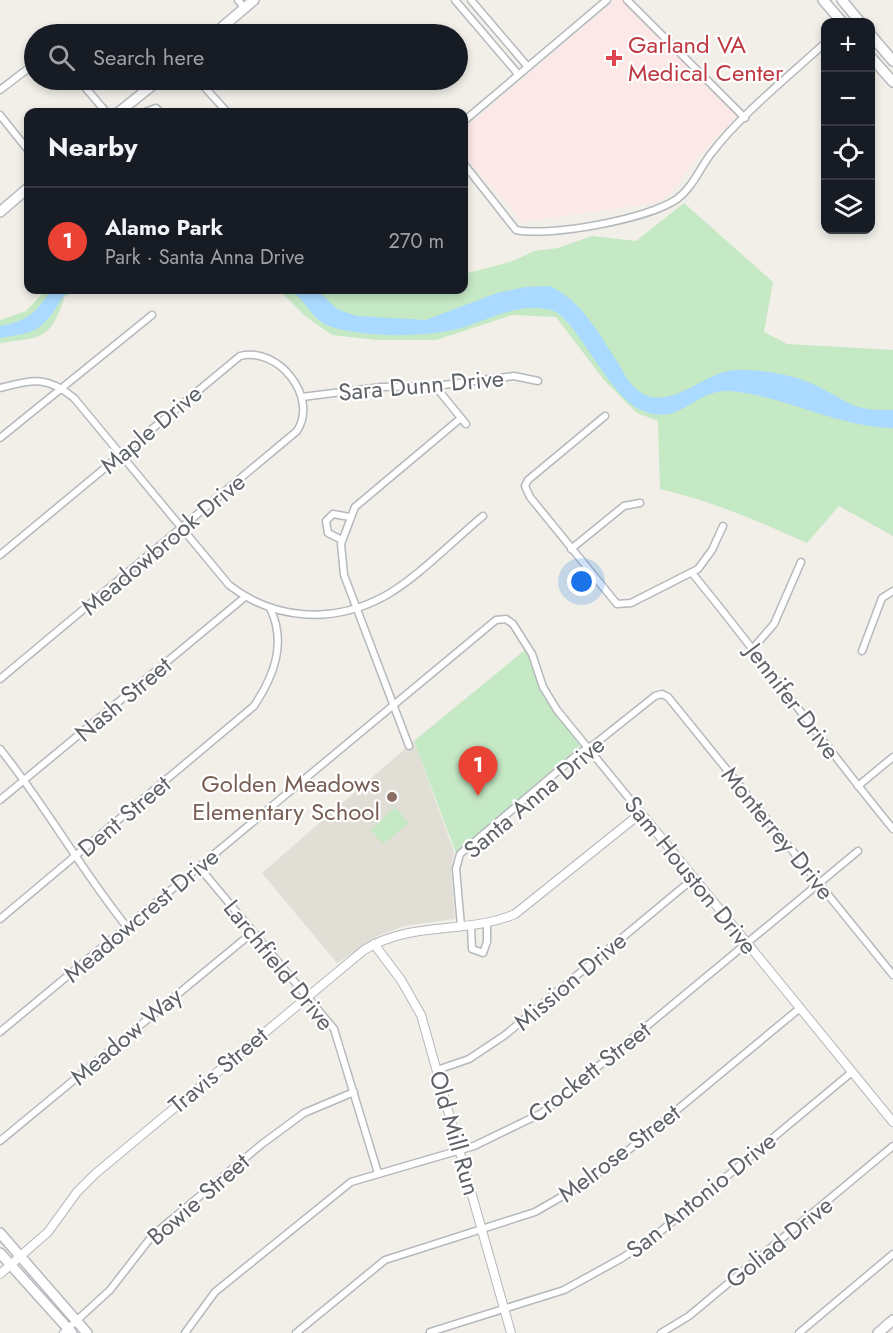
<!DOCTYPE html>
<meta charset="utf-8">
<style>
body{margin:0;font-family:Jost,sans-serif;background:#242831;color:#f1f3f6}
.controls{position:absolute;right:18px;top:18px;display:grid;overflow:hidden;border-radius:12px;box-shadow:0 3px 9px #0003}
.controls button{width:54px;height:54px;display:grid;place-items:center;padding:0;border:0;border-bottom:2px solid #363941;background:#171b24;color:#f1f3f6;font:30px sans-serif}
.you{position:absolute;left:582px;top:582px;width:21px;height:21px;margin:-15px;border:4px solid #fff;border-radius:50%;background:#1a73e8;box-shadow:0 0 0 9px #1a73e833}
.badge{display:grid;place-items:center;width:39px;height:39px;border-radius:50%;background:#ea4335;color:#fff;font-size:20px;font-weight:700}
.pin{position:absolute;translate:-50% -50px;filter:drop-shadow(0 2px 3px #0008)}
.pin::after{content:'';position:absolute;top:32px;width:21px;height:18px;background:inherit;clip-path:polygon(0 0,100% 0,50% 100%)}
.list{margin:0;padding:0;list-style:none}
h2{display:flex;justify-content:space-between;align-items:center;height:78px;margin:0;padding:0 24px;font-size:26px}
h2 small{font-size:20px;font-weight:400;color:#9ea1a6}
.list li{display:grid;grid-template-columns:39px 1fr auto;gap:18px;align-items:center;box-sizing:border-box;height:108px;padding:0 24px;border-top:2px solid #363941}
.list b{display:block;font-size:22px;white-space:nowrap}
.list p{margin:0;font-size:20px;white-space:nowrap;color:#9ea1a6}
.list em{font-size:20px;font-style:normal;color:#9ea1a6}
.icon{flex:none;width:33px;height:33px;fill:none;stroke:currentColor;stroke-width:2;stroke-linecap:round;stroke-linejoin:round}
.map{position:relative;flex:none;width:893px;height:1333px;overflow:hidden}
.search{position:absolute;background:#171b24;box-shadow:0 3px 9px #0003;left:24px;top:24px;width:444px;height:66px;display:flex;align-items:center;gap:15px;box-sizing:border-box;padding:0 21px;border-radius:33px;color:#9ea1a6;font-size:22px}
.panel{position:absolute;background:#171b24;box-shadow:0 3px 9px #0003;left:24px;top:108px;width:444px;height:186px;border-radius:12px}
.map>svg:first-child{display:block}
.education{fill:#e1ded6}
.medical{fill:#fce8e6}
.green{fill:#c5e8c5}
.water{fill:#aadaff}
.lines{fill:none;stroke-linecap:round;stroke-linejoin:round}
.minor-casing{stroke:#b5b8bc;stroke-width:9}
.tertiary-casing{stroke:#b5b8bc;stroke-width:10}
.secondary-casing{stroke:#b6babf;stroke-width:12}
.minor{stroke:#fff;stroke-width:6}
.tertiary{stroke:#fff;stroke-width:8}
.secondary{stroke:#fff;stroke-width:9}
.health-dot{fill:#e0444e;stroke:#fff;stroke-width:2}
.education-dot{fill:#8d6e63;stroke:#fff;stroke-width:2}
.labels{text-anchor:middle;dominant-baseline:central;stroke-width:4.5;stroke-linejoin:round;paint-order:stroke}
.health-label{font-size:24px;fill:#be3a42;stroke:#fff;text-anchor:start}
.street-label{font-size:24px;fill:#5f6368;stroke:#fff}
.education-label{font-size:24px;fill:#785e54;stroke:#fff;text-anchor:end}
</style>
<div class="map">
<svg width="893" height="1333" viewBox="0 0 893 1333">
<rect width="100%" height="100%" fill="#f1efe8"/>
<path class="education" d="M414,741L454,852L451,870L455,919L404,926L380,935L337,963L262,873Z"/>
<path class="medical" d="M615,0H622L738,115L701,153L670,194L655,203L523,222L464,155V129Z"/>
<g class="green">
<path d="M684,203L773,282L764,332L787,344L893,350V536L839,506L807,543C758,521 712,501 660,489L658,421L637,413L604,380L556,317L512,315L436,340H378L332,335L305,316L279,290H464V274L510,262L535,251L558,248L592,236L636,241Z"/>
<path d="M46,290H82L65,296C50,340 44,337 0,343V320L26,311Z"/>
<path d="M526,649L544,697L580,746L456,853L414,741Z"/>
<path d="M395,807L409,823L383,844L371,830Z"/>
</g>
<g class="water">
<path d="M550,286C582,301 599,334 618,363C624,374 629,384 640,392C671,413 705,370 737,370C762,369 795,375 817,386C851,403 852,411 893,410V428C837,427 786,396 730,391C693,389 681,428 641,410C607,395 576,316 551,310C518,303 495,317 464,327C431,338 362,338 329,326C312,320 305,299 290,290H317L337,309L357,316L426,320L497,293L525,287Z"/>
<path d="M51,290H70C59,299 55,313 44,323C33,335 15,335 0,338V326C28,321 36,313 51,290Z"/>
</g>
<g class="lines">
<g class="minor-casing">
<g id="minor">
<path d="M238,0L245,9"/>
<path d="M455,0L518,74"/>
<path d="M471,0L528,67"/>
<path d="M627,0L745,118"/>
<path d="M135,34H150"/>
<path d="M79,80L106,112"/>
<path d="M198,80L227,112"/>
<path d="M0,90L34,64"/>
<path d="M145,112L156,108L160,112"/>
<path d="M0,115L28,150"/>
<path d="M464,121L607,0"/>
<path d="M464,164L516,230C551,237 648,219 677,199C692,188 699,170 710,155C742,113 787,78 826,42"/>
<path d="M435,386L466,424"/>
<path d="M0,388C33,380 46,375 74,398L229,585C274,620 332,624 383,597C415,580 455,539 483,516"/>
<path d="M302,397L381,387L435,386L514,376L538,381"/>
<path d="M605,416L528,480L525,486L530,497L617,604L631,603L698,569L712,550L723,526"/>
<path d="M0,438L152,315"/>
<path d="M342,540L328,533L326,521L333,514L350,517"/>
<path d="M571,549L624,506L640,503"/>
<path d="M0,555L240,356C278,346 319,397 297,431L0,679"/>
<path d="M692,573C761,657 824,745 893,829"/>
<path d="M754,647L774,624L801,562"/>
<path d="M862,651L882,598L893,591"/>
<path d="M409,746L344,575L341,544L355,507L461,418"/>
<path d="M0,749C46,806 81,870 127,927"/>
<path d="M858,786L893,757"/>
<path d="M0,800L245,597"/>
<path d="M199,867L334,1029L378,1173"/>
<path d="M0,919L254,706C274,676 287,643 270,608"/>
<path d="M461,926L456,869L460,854L578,754L596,743L655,696L662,694L668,697L893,975"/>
<path d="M471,926L472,949L483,953L487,942V923"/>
<path d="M0,1032L496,620L506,619L513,624L532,654L543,687L557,710L641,813"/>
<path d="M437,1070L469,1059L505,1035L694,878"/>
<path d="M0,1141L253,932"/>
<path d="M430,1332L564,1290L622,1258L655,1236L852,1072"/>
<path d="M63,1333L110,1290L152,1236L262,1144L304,1113L354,1092"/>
<path d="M185,1333L215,1292L351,1182L474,1146L542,1113L858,851"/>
<path d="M296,1333L385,1260L535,1212L582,1185L620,1157L800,1008"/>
<path d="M661,1333L689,1316L893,1146"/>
<path d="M799,1333L893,1254"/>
</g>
</g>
<g class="tertiary-casing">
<g id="tertiary">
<path d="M374,944L401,980L421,1015L511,1333"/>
<path d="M0,1274L48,1232L77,1192L95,1174L364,950C413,920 465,935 515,914L641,813L893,1122"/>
</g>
</g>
<g class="secondary-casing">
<g id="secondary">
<path d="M823,0L842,22"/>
<path d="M842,0L860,22"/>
<path d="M214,34L254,0"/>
<path d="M870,34L893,61"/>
<path d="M870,56L893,82"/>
<path d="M119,112L159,80"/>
<path d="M0,212L28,188"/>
<path d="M0,1233L87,1333"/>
<path d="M0,1253L72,1333"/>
<path d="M878,1333L893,1320"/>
</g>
</g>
<use href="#minor" class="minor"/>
<use href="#tertiary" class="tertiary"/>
<use href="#secondary" class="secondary"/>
</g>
<path class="health-dot" d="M611 49h6v6h6v6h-6v6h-6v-6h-6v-6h6z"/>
<circle class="education-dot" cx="392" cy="797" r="6"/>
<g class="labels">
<g class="health-label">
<text x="628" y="44">Garland VA<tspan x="628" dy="28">Medical Center</tspan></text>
</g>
<g class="street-label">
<text transform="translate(421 385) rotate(-5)">Sara Dunn Drive</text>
<text transform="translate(151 429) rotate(-40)">Maple Drive</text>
<text transform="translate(163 544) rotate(-40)">Meadowbrook Drive</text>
<text transform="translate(123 699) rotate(-40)">Nash Street</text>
<text transform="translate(793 701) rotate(53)">Jennifer Drive</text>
<text transform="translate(534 797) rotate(-40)">Santa Anna Drive</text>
<text transform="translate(124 816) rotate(-40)">Dent Street</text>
<text transform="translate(778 833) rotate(51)">Monterrey Drive</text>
<text transform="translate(691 875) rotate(51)">Sam Houston Drive</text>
<text transform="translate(141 915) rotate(-40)">Meadowcrest Drive</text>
<text transform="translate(279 965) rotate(51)">Larchfield Drive</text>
<text transform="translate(570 981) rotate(-40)">Mission Drive</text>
<text transform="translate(126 1036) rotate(-40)">Meadow Way</text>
<text transform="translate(218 1070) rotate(-40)">Travis Street</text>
<text transform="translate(589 1072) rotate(-38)">Crockett Street</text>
<text transform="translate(455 1133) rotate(74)">Old Mill Run</text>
<text transform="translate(619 1153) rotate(-37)">Melrose Street</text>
<text transform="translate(701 1195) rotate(-39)">San Antonio Drive</text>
<text transform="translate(198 1199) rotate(-41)">Bowie Street</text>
<text transform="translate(779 1242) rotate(-39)">Goliad Drive</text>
</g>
<g class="education-label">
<text x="380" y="783">Golden Meadows<tspan x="380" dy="28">Elementary School</tspan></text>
</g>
</g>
</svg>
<div class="controls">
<button>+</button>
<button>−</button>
<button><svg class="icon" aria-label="locate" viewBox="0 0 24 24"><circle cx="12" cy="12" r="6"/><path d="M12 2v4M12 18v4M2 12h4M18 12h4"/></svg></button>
<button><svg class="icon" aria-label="layers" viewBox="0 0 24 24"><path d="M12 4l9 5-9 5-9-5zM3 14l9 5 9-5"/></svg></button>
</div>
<div class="you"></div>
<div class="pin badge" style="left:478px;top:796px">1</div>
<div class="search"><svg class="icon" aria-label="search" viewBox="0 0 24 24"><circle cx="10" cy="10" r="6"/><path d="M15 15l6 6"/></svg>Search here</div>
<section class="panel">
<h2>Nearby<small></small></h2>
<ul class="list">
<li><span class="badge">1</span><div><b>Alamo Park</b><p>Park · Santa Anna Drive</p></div><em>270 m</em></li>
</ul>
</section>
</div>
